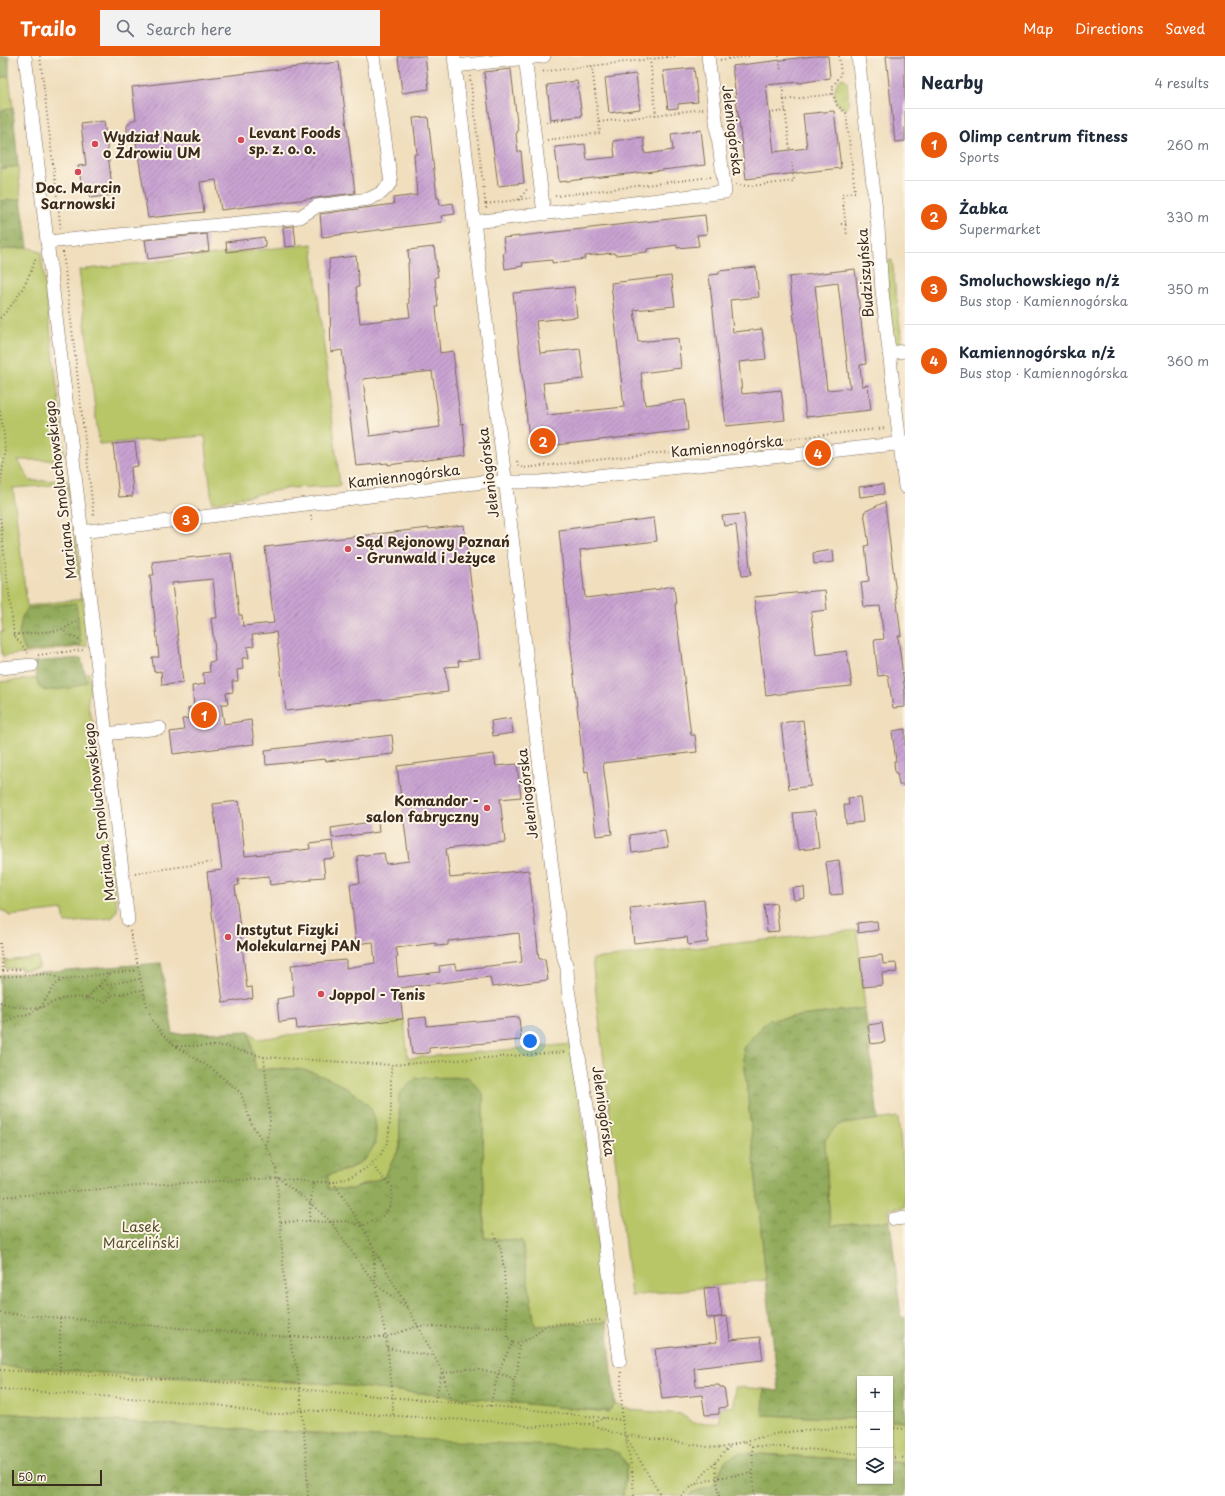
<!DOCTYPE html>
<meta charset="utf-8">
<style>
body{margin:0;font-family:"Playpen Sans",sans-serif;background:#f2f2f3;color:#1f2937}
.controls{position:absolute;right:12px;bottom:12px;display:grid;overflow:hidden;border-radius:0px;box-shadow:0 1px 3px #0004}
.controls button{width:36px;height:36px;display:grid;place-items:center;padding:0;border:0;border-bottom:1px solid #e0e1e3;background:#fff;color:#1f2937;font:20px sans-serif}
.scale{position:absolute;left:12px;bottom:10px;width:90px;box-sizing:border-box;padding-left:4px;border:2px solid #3b2a1e;border-top:0;font-size:11px;line-height:14px;white-space:nowrap;color:#3b2a1e;-webkit-text-stroke:3px #fcf5e5;paint-order:stroke}
.you{position:absolute;left:530px;top:985px;width:14px;height:14px;margin:-10px;border:3px solid #fff;border-radius:50%;background:#1a73e8;box-shadow:0 0 0 6px #1a73e833}
.badge{display:grid;place-items:center;width:26px;height:26px;border-radius:50%;background:#ea580c;color:#fff;font-size:13px;font-weight:700}
.pin{position:absolute;translate:-50% -50%;border:2px solid #fff;box-shadow:0 1px 4px #0006}
.list{margin:0;padding:0;list-style:none}
h2{display:flex;justify-content:space-between;align-items:center;height:52px;margin:0;padding:0 16px;font-size:17px}
h2 small{font-size:13px;font-weight:400;color:#747a83}
.list li{display:grid;grid-template-columns:26px 1fr auto;gap:12px;align-items:center;box-sizing:border-box;height:72px;padding:0 16px;border-top:1px solid #e0e1e3}
.list b{display:block;font-size:15px;white-space:nowrap}
.list p{margin:0;font-size:13px;white-space:nowrap;color:#747a83}
.list em{font-size:13px;font-style:normal;color:#747a83}
.icon{flex:none;width:22px;height:22px;fill:none;stroke:currentColor;stroke-width:2;stroke-linecap:round;stroke-linejoin:round}
.map{position:relative;flex:none;width:905px;height:1440px;overflow:hidden}
header{display:flex;align-items:center;gap:24px;box-sizing:border-box;height:56px;padding:0 20px;background:#ea580c;color:#fff}
header strong{font-size:19px}
nav{display:flex;gap:22px;margin-inline-start:auto;font-size:14px}
.search{width:280px;height:36px;background:#f2f2f3;display:flex;align-items:center;gap:10px;box-sizing:border-box;padding:0 14px;border-radius:0px;color:#747a83;font-size:15px}
main{display:flex}
aside{flex:1;background:#fff}
.map>svg:first-child{display:block}
.grass{fill:#b8c668;stroke:#7a7843}
.forest{fill:url(#forest-crowns);stroke:#666a3d}
.park{fill:url(#park-crowns);stroke:#7a7843}
.building{fill:url(#building-hatch);fill-rule:evenodd}
.lines{fill:none;stroke-linecap:round;stroke-linejoin:round}
.minor-casing{stroke:#7a6956;stroke-width:14}
.path{stroke:#7a6956;stroke-width:2;stroke-dasharray:1 3;stroke-linecap:butt}
.minor{stroke:#fff;stroke-width:13}
.poi-dot{fill:#d1495b;stroke:#fcf5e5;stroke-width:1.5}
.labels{text-anchor:middle;dominant-baseline:central;stroke-width:4;stroke-linejoin:round;paint-order:stroke}
.street-label{font-size:14px;fill:#3b2a1e;stroke:#fcf5e5}
.poi-label{font-size:14px;font-weight:bold;fill:#3b2a1e;stroke:#fcf5e5;text-anchor:start}
.park-label{font-size:14px;fill:#5a5130;stroke:#fcf5e5}
</style>
<header>
<strong>Trailo</strong>
<div class="search"><svg class="icon" aria-label="search" viewBox="0 0 24 24"><circle cx="10" cy="10" r="6"/><path d="M15 15l6 6"/></svg>Search here</div>
<nav><a>Map</a><a>Directions</a><a>Saved</a></nav>
</header>
<main>
<div class="map">
<svg width="905" height="1440" viewBox="0 0 905 1440">
<defs>
<pattern id="forest-crowns" width="20" height="18" patternUnits="userSpaceOnUse"><rect width="20" height="18" fill="#92ab5c"/><path d="M2 6a3 3 0 1 1 6 0M12 15a3 3 0 1 1 6 0" fill="none" stroke="#788b4b"/></pattern>
<pattern id="park-crowns" width="20" height="18" patternUnits="userSpaceOnUse"><rect width="20" height="18" fill="#b8c668"/><path d="M2 6a3 3 0 1 1 6 0M12 15a3 3 0 1 1 6 0" fill="none" stroke="#9faa5a"/></pattern>
<pattern id="building-hatch" width="6" height="6" patternUnits="userSpaceOnUse"><rect width="6" height="6" fill="#c9a3d2"/><path d="M-1 1l2-2M0 6l6-6M5 7l2-2" fill="none" stroke="#a485aa"/></pattern>
</defs>
<rect width="100%" height="100%" fill="#fcf5e5"/>
<filter id="ink" filterUnits="userSpaceOnUse"><feTurbulence type="fractalNoise" baseFrequency=".025" numOctaves="2"/><feDisplacementMap in="SourceGraphic" scale="8" xChannelSelector="R" yChannelSelector="G"/><feConvolveMatrix kernelMatrix="1 2 1 2 8 2 1 2 1" color-interpolation-filters="sRGB"/></filter>
<filter id="wash" filterUnits="userSpaceOnUse"><feTurbulence type="fractalNoise" baseFrequency=".012" numOctaves="4" result="noise"/><feDisplacementMap in="SourceGraphic" scale="16" xChannelSelector="R" yChannelSelector="G"/><feGaussianBlur stdDeviation="0.9" result="paint"/><feColorMatrix in="noise" values="0 0 0 0 0 0 0 0 0 0 0 0 0 0 0 0 0 1.4 0 .05"/><feComposite in="paint" operator="in"/></filter>
<g filter="url(#wash)">
<rect width="100%" height="100%" fill="#f0debd"/>
<g class="grass">
<path d="M9,20L13,52L0,55V22Z"/>
<path d="M18,110L21,143L0,145V113Z"/>
<path d="M312,188L340,430L290,432L212,447L205,380L99,388L79,214Z"/>
<path d="M28,191L41,196L65,398L52,404H18L30,425L66,424L69,427L81,523L79,525L67,428L13,432L27,550L81,543L80,537L82,536L87,590L4,600L2,599L0,576H3L0,547V194Z"/>
<path d="M892,204L902,289L896,288L892,284L886,205Z"/>
<path d="M89,617L91,634C84,645 90,659 95,670L117,854L114,860L111,862L65,867L63,854L9,860L6,856L0,854V626Z"/>
<path d="M857,874L865,952L768,964L743,992L766,1224L631,1240L592,903Z"/>
<path d="M404,964L408,1002L573,988L607,1266L535,1271L522,1185L484,1182L483,1038H399L400,1091L384,1121L352,1133H328L327,1119L347,1114L364,1104L376,1087L285,1012L256,1014L249,975L258,983Z"/>
<path d="M898,1061L905,1127V1151L889,1153L890,1165L830,1170L825,1084L837,1069Z"/>
<path d="M0,1310L164,1321L319,1327L608,1356L615,1348L631,1354L681,1358L693,1367H720L719,1352L734,1350L735,1331L764,1333L763,1359L860,1363V1404L763,1398L725,1405L713,1430L694,1436L689,1440H623L627,1408L322,1377L263,1375L0,1357Z"/>
<path d="M890,1365L905,1366V1407L890,1406Z"/>
</g>
<g class="forest">
<path d="M0,0H9V20L0,22Z"/>
<path d="M13,52L18,110L0,113V55Z"/>
<path d="M21,143L28,191L0,194V145Z"/>
<path d="M76,547L81,589L25,595L19,579L22,561L28,552Z"/>
<path d="M81,602L87,626L70,632L45,635L38,630L34,606Z"/>
<path d="M161,907L173,978L249,975L256,1014C276,1013 298,1010 317,1018C333,1024 361,1038 371,1053C375,1060 376,1068 376,1076C375,1105 351,1113 328,1119V1133H352L384,1121L400,1091L399,1038L416,1022L468,1021L483,1038L484,1182L522,1185L535,1270L607,1266L615,1348L608,1356L319,1327L164,1321L0,1310V919Z"/>
<path d="M865,952L878,1063L837,1069L825,1084L830,1170L890,1165L901,1262L905,1261V1366L890,1365V1323H860V1363L763,1359L764,1333L779,1335L766,1224L743,992L768,964Z"/>
<path d="M0,1357L263,1375L607,1393L619,1397L627,1409L623,1440H0Z"/>
<path d="M739,1397L860,1404V1425H890V1406L905,1407V1440H689L694,1436L713,1430L725,1405Z"/>
</g>
<g class="park">
<path d="M842,22L845,23L847,26L849,49L847,53C831,52 831,29 842,22Z"/>
<path d="M38,901L39,912L21,914V911L6,913L5,905Z"/>
</g>
<g id="blocks">
<g class="building">
<path d="M398,0H425L429,33L402,37Z"/>
<path d="M814,0H828L830,22L799,27V26L766,29L774,96L807,92L803,58L834,55L841,112L746,123L732,10Z"/>
<path d="M886,0H905V85L895,86Z"/>
<path d="M339,6L355,137L221,154L216,124L200,126L204,156L148,162L136,86L131,83L127,76V70L131,65L136,63L132,31Z"/>
<path d="M694,12L698,46L678,48V52L668,53L663,15Z"/>
<path d="M511,13L518,76L516,77L518,96L521,95L524,127L498,130L484,16Z"/>
<path d="M636,18L640,53L609,57L605,22Z"/>
<path d="M577,25L582,60L551,64L547,29Z"/>
<path d="M428,61L437,142H439L440,149L453,147L455,158L441,160L442,166L322,181L320,158L394,148L393,142L417,139L414,98H417L413,62Z"/>
<path d="M104,65L113,139L90,142L88,129L82,130L78,110L86,109L81,68Z"/>
<path d="M701,74L705,109L559,126L555,91L585,88L587,104L615,101L613,85L643,81L645,98L673,94L671,78Z"/>
<path d="M705,159L707,178L697,179L699,190L677,192V189L647,193V196L615,199L614,197L585,200V203L552,207V204L522,207L523,210L505,213L503,197L505,196L503,182Z"/>
<path d="M294,170L296,190L285,191L283,171Z"/>
<path d="M207,178L209,195L148,203L145,184Z"/>
<path d="M264,181L266,191L227,196L226,186Z"/>
<path d="M434,191L438,221H435L438,251H436L440,297L453,295L455,312H454L461,368L463,367L466,399L388,409V407L356,410L342,294L331,296L329,203L356,200L359,231H356L360,267L410,261L408,247H409L408,232H409L408,207H409L408,194ZM432,315L440,371L370,380L363,323Z"/>
<path d="M756,211L759,241L730,244L733,276L762,273L766,303L739,306L742,338L781,334L785,364L726,370L709,219L719,218V215Z"/>
<path d="M855,213L866,308L860,309L862,330L868,329L871,354L806,361L789,221ZM838,227L850,332L827,334L815,230Z"/>
<path d="M671,220L675,250L634,254L638,286L678,282L681,312L641,317L645,349L685,344L688,374L530,392L513,237L574,231L577,261L536,265L540,297L580,293L584,323L543,327L547,359L624,351L611,227Z"/>
<path d="M135,386L138,410L131,411L133,440L119,441L113,388Z"/>
<path d="M883,428L884,438L860,441L859,431Z"/>
<path d="M885,446L901,580H898L905,636V651L893,652L888,619L878,620L874,584L884,583L880,550L864,551L861,526L869,525L865,490L869,489L864,456Z"/>
<path d="M744,458L751,519L742,520L736,469L724,470L722,460Z"/>
<path d="M654,462L657,485L580,494L585,542L660,533V532L674,530L676,549H675L691,679H695L697,696L603,707L612,778L596,780L588,715L585,716L581,689L559,474Z"/>
<path d="M464,469L480,603L458,605L459,610L445,611L448,636L286,655L276,576L252,579L254,590L247,591L249,602H242L243,613L237,614L238,625H232L233,636L226,637L228,648H221L224,668L251,664L254,688L173,698L170,676L184,674L182,663L189,662L188,652L194,651L192,630L205,628L203,617L210,616L209,606L215,605L214,594H215L211,562H217L213,523L172,527L183,627L162,629L161,615L154,616L152,601H159L150,519H154L152,506L231,497L232,506H233L239,559H242L243,570L274,567L265,491L429,472V473Z"/>
<path d="M833,494L834,506L814,508L813,497Z"/>
<path d="M825,534L827,554L811,556L816,599L847,595L852,630L800,635L766,640L754,541Z"/>
<path d="M511,662L513,677L493,680L491,665Z"/>
<path d="M803,664L811,730L789,733L781,667Z"/>
<path d="M905,673V729H899L897,717H895L894,705H896L892,675Z"/>
<path d="M392,679L394,698L326,705L325,703L266,709L265,694Z"/>
<path d="M494,698L496,710L517,708L521,741L500,743L505,786L446,793L450,822L529,814L539,903H545L548,924L492,931L490,921L399,932L403,963L357,968V967L297,973L296,964L279,966L277,943L294,940L291,909L346,904V912L375,907L373,886L356,888L350,828L360,827L357,800L384,797L386,808L409,805L397,710ZM519,877L522,906L456,914L455,908L439,910L440,916L398,921L396,901H398L396,892L436,887V890L448,889V885Z"/>
<path d="M860,741L863,766L846,768L844,749H849L848,742Z"/>
<path d="M239,745L245,800L310,793L309,788L333,785L335,802L323,803L325,821L311,822V824L270,829L269,820L238,823L239,829L235,830L247,932L252,931L253,942L223,947L207,816L222,814L213,748Z"/>
<path d="M815,755L819,792L798,794L793,757Z"/>
<path d="M378,765L379,776L332,782L331,772Z"/>
<path d="M665,774L668,792L632,797L630,779Z"/>
<path d="M839,804L843,838L830,839L826,806Z"/>
<path d="M804,831L805,842L794,844L792,832Z"/>
<path d="M704,844L708,886L688,889L687,881L634,887L630,852Z"/>
<path d="M776,847L779,875L767,876L764,849Z"/>
<path d="M877,865L878,874L858,877L857,867Z"/>
<path d="M882,899L883,908L896,907L897,916L882,917L883,929L863,931L860,902Z"/>
<path d="M426,961L427,970L519,961L521,984L429,992V997L412,998L408,963Z"/>
<path d="M882,967L885,986L871,988L868,969Z"/>
<path d="M718,1231L722,1261L707,1262L704,1232Z"/>
<path d="M727,1260L730,1284L760,1281L763,1304L694,1312L696,1330L719,1329L720,1331H724L727,1351L719,1352V1358L705,1359L702,1339L662,1343L655,1293L717,1286L714,1262Z"/>
</g>
</g>
</g>
<g filter="url(#ink)">
<use href="#blocks" fill-opacity="0" stroke="#7a6956" stroke-width="1"/>
<g class="lines">
<g class="minor-casing">
<g id="minor">
<path d="M25,0L128,864"/>
<path d="M454,0L562,895L567,912L568,933L591,1075L620,1305"/>
<path d="M525,0L544,158"/>
<path d="M858,0L878,171L882,235L905,431"/>
<path d="M456,10L544,0"/>
<path d="M474,166L725,136L708,0"/>
<path d="M47,186L300,161L317,150L369,143L381,137L391,127L373,0"/>
<path d="M889,297L905,295"/>
<path d="M81,476L483,426H540L905,387"/>
<path d="M0,612L32,609"/>
<path d="M105,678L160,672"/>
<path d="M894,1163L905,1162"/>
</g>
</g>
<g class="path">
<path d="M40,0L61,174"/>
<path d="M779,0L781,15"/>
<path d="M839,0L841,19L833,30V38L837,49L846,57L855,136L842,138L847,180"/>
<path d="M650,3L656,59"/>
<path d="M720,4L749,0"/>
<path d="M539,16L677,0"/>
<path d="M470,20L486,152"/>
<path d="M782,27L784,44L832,38"/>
<path d="M784,44L790,94"/>
<path d="M769,57L786,55"/>
<path d="M728,62L738,61"/>
<path d="M546,66L564,64L563,60"/>
<path d="M599,66L703,53"/>
<path d="M547,84L600,77L592,10"/>
<path d="M736,129L751,130L794,125L792,107"/>
<path d="M555,140L711,121"/>
<path d="M519,144L528,132"/>
<path d="M486,148L530,142"/>
<path d="M839,150H844"/>
<path d="M841,168H846"/>
<path d="M63,196L94,462"/>
<path d="M0,262C17,245 29,224 36,201"/>
<path d="M0,355L4,379L5,399L0,429"/>
<path d="M517,405L518,409L523,412L886,372"/>
<path d="M311,459L312,464"/>
<path d="M0,462L14,579L28,597"/>
<path d="M80,563L62,574L82,586"/>
<path d="M14,579L62,574"/>
<path d="M38,599L83,594"/>
<path d="M135,817L214,806"/>
<path d="M130,875L146,947L151,961L160,976L175,990L211,1012L241,1037L251,1067L272,1100L276,1112L285,1233L292,1295L297,1312L302,1354L306,1399L308,1440"/>
<path d="M0,887L3,915H0"/>
<path d="M3,915L21,913"/>
<path d="M0,921L46,918L64,923"/>
<path d="M99,930L112,939L142,934"/>
<path d="M99,930L140,923"/>
<path d="M87,942L110,918"/>
<path d="M0,946L17,951L40,952L66,941L87,942L106,946L112,939"/>
<path d="M0,967H3L18,960L29,958L40,952L55,929L64,923L138,914"/>
<path d="M177,990H224L264,1001"/>
<path d="M266,1089L270,1065L264,1001L391,1009"/>
<path d="M278,1122L310,1147L331,1166L375,1228L386,1281L393,1341V1359"/>
<path d="M313,1126H333L349,1121L365,1113L380,1100L388,1085L391,1055V1009L565,996"/>
<path d="M333,1126L362,1170L374,1193L418,1270L442,1315L451,1347"/>
<path d="M0,1141L164,1128L277,1122L313,1126L309,1165"/>
<path d="M281,1166L309,1165L331,1166L347,1165L362,1170L384,1159L391,1148L392,1131L372,1109"/>
<path d="M374,1195L375,1228L407,1252"/>
<path d="M0,1257L291,1281H386L418,1270L508,1272"/>
<path d="M60,1262V1317"/>
<path d="M513,1287C526,1287 537,1278 546,1269L602,1264"/>
<path d="M387,1292L433,1300"/>
<path d="M0,1314L217,1326L526,1353L622,1364"/>
<path d="M621,1316L622,1364L632,1413L634,1440"/>
<path d="M513,1325C521,1311 517,1303 519,1288"/>
<path d="M0,1333L213,1348L266,1358H283L302,1354L514,1367L530,1371L570,1368H589L614,1377L708,1391L721,1392L745,1385L752,1390L783,1391L860,1398"/>
<path d="M435,1345L442,1315C451,1319 456,1314 466,1313C474,1313 509,1317 513,1324C516,1332 511,1344 510,1352"/>
<path d="M490,1350C496,1326 499,1309 513,1287L508,1283L504,1214L501,1194L494,1177"/>
<path d="M589,1368L605,1362"/>
<path d="M890,1372L905,1373"/>
<path d="M626,1381L661,1440"/>
<path d="M745,1385L779,1377L816,1373L860,1372"/>
<path d="M752,1390L754,1440"/>
<path d="M890,1401L905,1402"/>
<path d="M715,1407L719,1440"/>
<path d="M696,1428L716,1422L753,1417"/>
<path d="M681,1440C693,1430 703,1420 713,1408C720,1402 724,1395 731,1390"/>
</g>
<use href="#minor" class="minor"/>
</g>
</g>
<g class="poi-dot">
<circle cx="241" cy="84" r="4"/>
<circle cx="95" cy="88" r="4"/>
<circle cx="78" cy="116" r="4"/>
<circle cx="348" cy="493" r="4"/>
<circle cx="487" cy="752" r="4"/>
<circle cx="228" cy="881" r="4"/>
<circle cx="321" cy="938" r="4"/>
</g>
<g class="labels">
<g class="street-label">
<text transform="translate(733 74) rotate(83)">Jeleniogórska</text>
<text transform="translate(865 217) rotate(-94)">Budziszyńska</text>
<text transform="translate(727 390) rotate(-6)">Kamiennogórska</text>
<text transform="translate(488 417) rotate(-97)">Jeleniogórska</text>
<text transform="translate(404 420) rotate(-7)">Kamiennogórska</text>
<text transform="translate(60 434) rotate(-97)">Mariana Smoluchowskiego</text>
<text transform="translate(527 738) rotate(-97)">Jeleniogórska</text>
<text transform="translate(99 756) rotate(-97)">Mariana Smoluchowskiego</text>
<text transform="translate(604 1055) rotate(82)">Jeleniogórska</text>
</g>
<g class="poi-label">
<text x="249" y="76">Levant Foods<tspan x="249" dy="16">sp. z. o. o.</tspan></text>
<text x="103" y="80">Wydział Nauk<tspan x="103" dy="16">o Zdrowiu UM</tspan></text>
<text x="78" y="131" text-anchor="middle">Doc. Marcin<tspan x="78" dy="16">Sarnowski</tspan></text>
<text x="356" y="485">Sąd Rejonowy Poznań<tspan x="356" dy="16">- Grunwald i Jeżyce</tspan></text>
<text x="479" y="744" text-anchor="end">Komandor -<tspan x="479" dy="16">salon fabryczny</tspan></text>
<text x="236" y="873">Instytut Fizyki<tspan x="236" dy="16">Molekularnej PAN</tspan></text>
<text x="329" y="938">Joppol - Tenis</text>
</g>
<g class="park-label">
<text x="141" y="1170">Lasek<tspan x="141" dy="16">Marceliński</tspan></text>
</g>
</g>
</svg>
<div class="controls">
<button>+</button>
<button>−</button>
<button><svg class="icon" aria-label="layers" viewBox="0 0 24 24"><path d="M12 4l9 5-9 5-9-5zM3 14l9 5 9-5"/></svg></button>
</div>
<div class="scale">50 m</div>
<div class="you"></div>
<div class="pin badge" style="left:204px;top:659px">1</div>
<div class="pin badge" style="left:543px;top:385px">2</div>
<div class="pin badge" style="left:186px;top:463px">3</div>
<div class="pin badge" style="left:818px;top:397px">4</div>
</div>
<aside>
<h2>Nearby<small>4 results</small></h2>
<ul class="list">
<li><span class="badge">1</span><div><b>Olimp centrum fitness</b><p>Sports</p></div><em>260 m</em></li>
<li><span class="badge">2</span><div><b>Żabka</b><p>Supermarket</p></div><em>330 m</em></li>
<li><span class="badge">3</span><div><b>Smoluchowskiego n/ż</b><p>Bus stop · Kamiennogórska</p></div><em>350 m</em></li>
<li><span class="badge">4</span><div><b>Kamiennogórska n/ż</b><p>Bus stop · Kamiennogórska</p></div><em>360 m</em></li>
</ul>
</aside>
</main>
